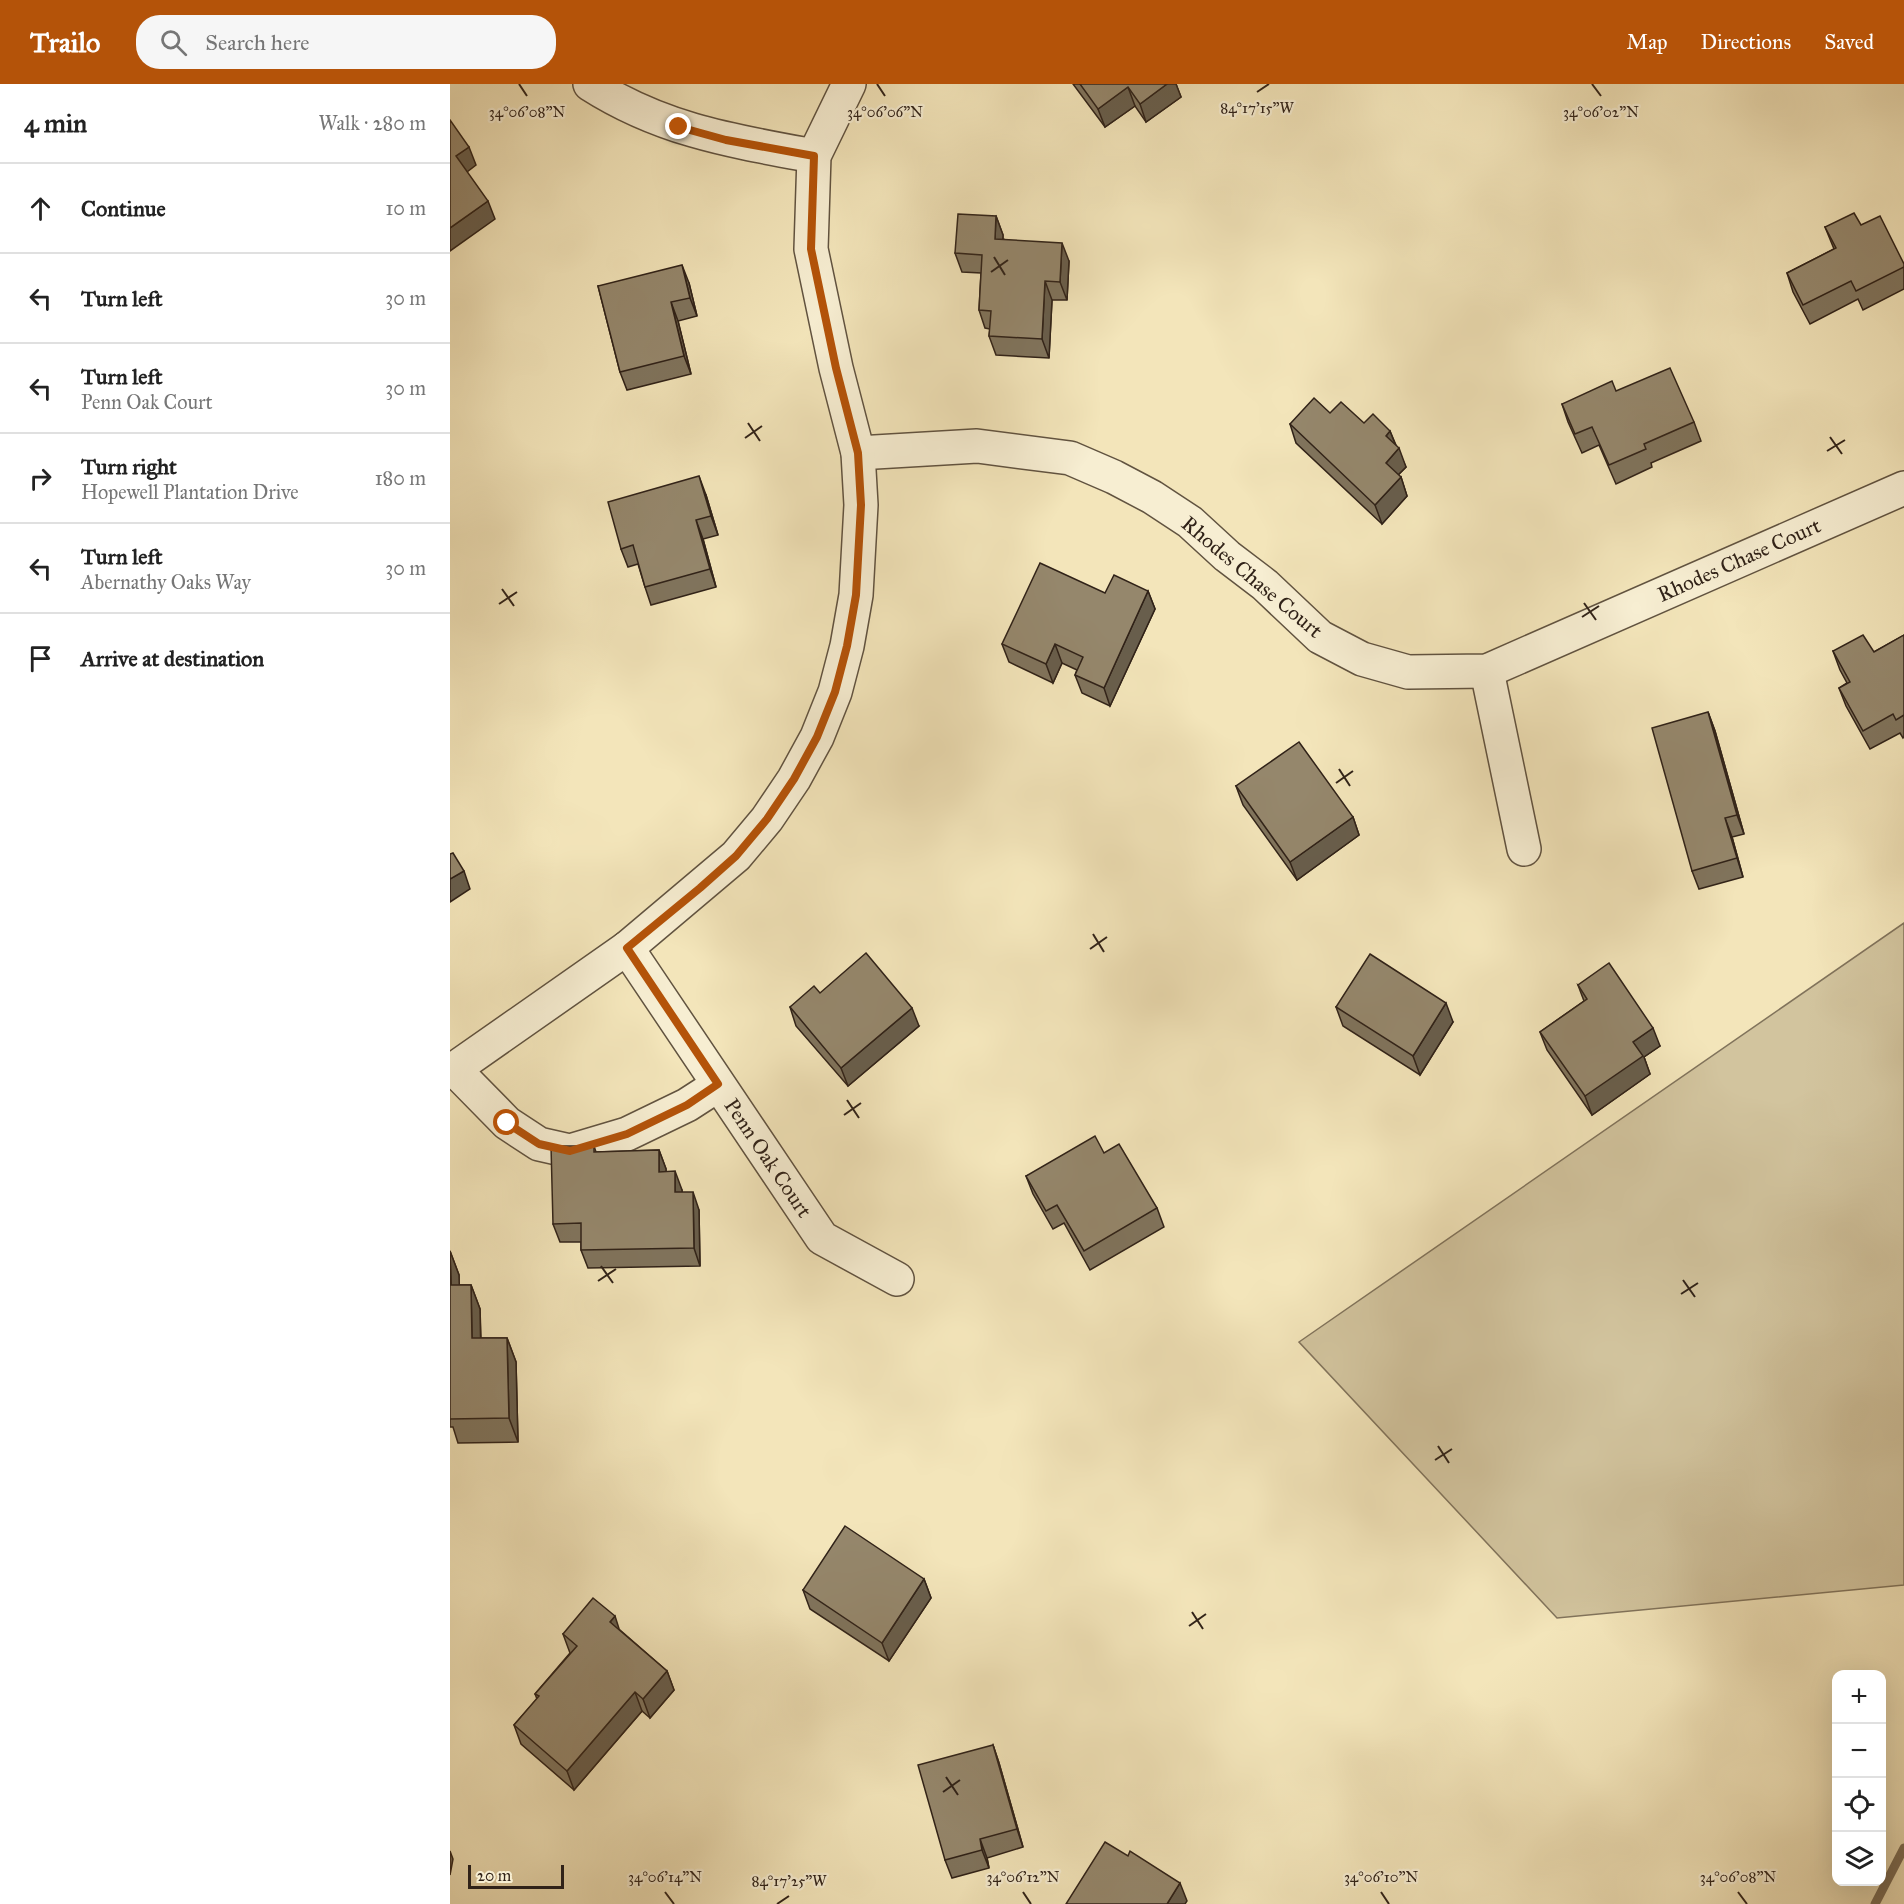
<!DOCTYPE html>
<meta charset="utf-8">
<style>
body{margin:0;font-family:"IM FELL Great Primer",serif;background:#f6f6f6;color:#222}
.controls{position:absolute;right:18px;bottom:18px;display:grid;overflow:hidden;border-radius:12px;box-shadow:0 6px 24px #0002}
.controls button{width:54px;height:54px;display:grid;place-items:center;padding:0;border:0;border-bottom:2px solid #e0e0e0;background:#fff;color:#222;font:30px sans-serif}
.scale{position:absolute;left:18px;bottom:15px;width:96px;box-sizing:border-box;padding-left:6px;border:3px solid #302218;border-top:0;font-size:16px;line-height:21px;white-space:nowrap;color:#302218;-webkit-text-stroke:4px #f7eed2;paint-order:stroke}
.stop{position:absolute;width:18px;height:18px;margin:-14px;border:4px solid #b45309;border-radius:50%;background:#fff}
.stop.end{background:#b45309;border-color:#fff;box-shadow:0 2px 6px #0008}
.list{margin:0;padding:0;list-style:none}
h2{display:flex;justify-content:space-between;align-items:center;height:78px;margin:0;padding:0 24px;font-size:26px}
h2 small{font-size:20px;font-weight:400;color:#767676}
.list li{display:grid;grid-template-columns:39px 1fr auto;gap:18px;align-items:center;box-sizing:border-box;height:90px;padding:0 24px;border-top:2px solid #e0e0e0}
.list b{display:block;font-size:22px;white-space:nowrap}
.list p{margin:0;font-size:20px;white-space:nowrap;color:#767676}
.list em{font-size:20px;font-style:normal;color:#767676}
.icon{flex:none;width:33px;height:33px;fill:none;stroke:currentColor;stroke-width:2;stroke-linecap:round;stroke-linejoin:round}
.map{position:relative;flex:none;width:1454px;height:1820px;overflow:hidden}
header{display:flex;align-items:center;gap:36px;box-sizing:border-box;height:84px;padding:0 30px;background:#b45309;color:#fff}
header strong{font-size:28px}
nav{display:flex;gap:33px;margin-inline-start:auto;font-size:21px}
.search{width:420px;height:54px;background:#f6f6f6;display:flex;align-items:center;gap:15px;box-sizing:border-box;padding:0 21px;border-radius:24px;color:#767676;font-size:22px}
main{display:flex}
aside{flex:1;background:#fff}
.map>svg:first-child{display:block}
.green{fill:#d2c49e;stroke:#81735b;stroke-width:1.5}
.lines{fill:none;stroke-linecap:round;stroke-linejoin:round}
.stream{stroke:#7d6f58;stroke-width:9}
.minor-casing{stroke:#615340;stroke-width:36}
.minor{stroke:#f7eed2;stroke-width:33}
.wall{fill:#80745d;stroke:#302218;stroke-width:1.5}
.shaded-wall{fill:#685e4c;stroke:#302218;stroke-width:1.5}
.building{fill:#95876c;stroke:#302218;stroke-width:1.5}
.route{stroke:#b45309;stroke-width:8}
.ticks{fill:none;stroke:#302218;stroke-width:2}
.labels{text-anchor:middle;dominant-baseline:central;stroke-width:4.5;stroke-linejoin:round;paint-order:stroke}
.street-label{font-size:21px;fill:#302218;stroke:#f7eed2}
.ticks-label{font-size:15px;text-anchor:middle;fill:#302218;stroke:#f7eed2;stroke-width:4.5;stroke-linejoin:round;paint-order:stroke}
</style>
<header>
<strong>Trailo</strong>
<div class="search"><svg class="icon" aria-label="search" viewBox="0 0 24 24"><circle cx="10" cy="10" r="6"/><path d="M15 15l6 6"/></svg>Search here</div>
<nav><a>Map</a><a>Directions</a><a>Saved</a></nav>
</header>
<main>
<aside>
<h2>4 min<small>Walk · 280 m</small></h2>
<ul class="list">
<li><svg class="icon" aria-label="ahead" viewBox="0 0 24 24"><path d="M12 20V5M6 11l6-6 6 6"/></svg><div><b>Continue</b></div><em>10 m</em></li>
<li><svg class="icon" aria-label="left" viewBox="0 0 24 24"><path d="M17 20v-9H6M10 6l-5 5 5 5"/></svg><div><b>Turn left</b></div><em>30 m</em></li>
<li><svg class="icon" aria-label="left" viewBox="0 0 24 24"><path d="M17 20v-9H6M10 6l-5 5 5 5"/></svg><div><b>Turn left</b><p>Penn Oak Court</p></div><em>30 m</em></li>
<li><svg class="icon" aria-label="right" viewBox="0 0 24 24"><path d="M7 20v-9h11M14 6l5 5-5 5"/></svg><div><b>Turn right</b><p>Hopewell Plantation Drive</p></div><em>180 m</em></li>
<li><svg class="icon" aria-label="left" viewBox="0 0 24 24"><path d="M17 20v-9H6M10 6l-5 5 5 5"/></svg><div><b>Turn left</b><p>Abernathy Oaks Way</p></div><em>30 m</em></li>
<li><svg class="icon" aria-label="arrive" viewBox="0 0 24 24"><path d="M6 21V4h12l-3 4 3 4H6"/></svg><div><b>Arrive at destination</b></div></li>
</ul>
</aside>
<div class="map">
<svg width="1454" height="1820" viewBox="0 0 1454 1820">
<rect width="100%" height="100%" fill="#f3e5ba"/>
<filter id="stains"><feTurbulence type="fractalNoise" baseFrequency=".00333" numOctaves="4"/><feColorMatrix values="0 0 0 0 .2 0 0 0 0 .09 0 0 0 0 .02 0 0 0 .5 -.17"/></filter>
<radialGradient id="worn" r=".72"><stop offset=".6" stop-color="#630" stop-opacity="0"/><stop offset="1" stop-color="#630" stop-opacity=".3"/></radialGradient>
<path class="green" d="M1454,839V1501L1107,1534L849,1258Z"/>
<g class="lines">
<path class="stream" d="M1425,1820L1454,1764"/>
<g class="minor-casing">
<g id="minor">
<path d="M140,0C212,46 282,57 364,72"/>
<path d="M408,369L527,362L620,374L664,393L702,413L740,438L777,472L815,501L870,553L912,575L958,588L1037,587L1454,404"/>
<path d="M1037,587L1074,765"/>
<path d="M177,864L372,1154L447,1195"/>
<path d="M4,985L57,1039L89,1060L120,1067L177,1050L237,1021L268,1001"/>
<path d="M0,988L177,864L286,772L317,735L344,695L367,653L385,608L397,562L406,511L411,421L408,369L386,284L361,165L364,72L399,0"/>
</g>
</g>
<use href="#minor" class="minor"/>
</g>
<g class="wall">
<path d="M623,0H726L731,13L696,38L685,22L655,43Z"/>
<path d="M546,132L553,151V155L619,177L617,216H602L599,274L546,271L539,252L540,245L535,244L529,226L531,189L512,188L505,169Z"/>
<path d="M1411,141L1454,180V205L1413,226L1408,215L1360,240L1343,208L1337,189L1384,165L1375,143Z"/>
<path d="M239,199L247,232L228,237L241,290L177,306L170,288L148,202Z"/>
<path d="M1166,307L1244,338L1251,357L1201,379L1202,383L1166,400L1149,361L1132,369L1118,338L1112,320Z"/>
<path d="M880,329L940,347L946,361L956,383L948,391L951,393L957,412L932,440L846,359L840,340Z"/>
<path d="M256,411L268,451L253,455L266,503L201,521L195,503L188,480L178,483L171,465Z"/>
<path d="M698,507L705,525L660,622L632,609L625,591L627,586L612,579L603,599L559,578L552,560L655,509Z"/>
<path d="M1454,551V653L1453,654L1450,649L1420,665L1396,622L1389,604L1397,599L1390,586L1383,567L1424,568Z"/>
<path d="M1258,628L1265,647L1294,750L1282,753L1293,793L1249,805L1242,787Z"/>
<path d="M786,702L903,733L909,751L847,796L793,721Z"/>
<path d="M1128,901L1210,962L1194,973L1200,990L1142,1031L1097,966L1090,948L1134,917Z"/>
<path d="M370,909L469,942L398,1002L346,942L340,923Z"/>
<path d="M886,923L1003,938L970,991L893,942Z"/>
<path d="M144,1062L146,1068L209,1066L216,1085V1088L232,1106V1108L249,1126L250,1182L138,1184L131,1166V1158H110L103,1140Z"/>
<path d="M654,1069L707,1124L714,1143L640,1186L614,1139L603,1145L583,1110L576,1092Z"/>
<path d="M0,1167L9,1191V1201H21L30,1225L31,1254H57L66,1278L68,1358L8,1359L3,1343H0Z"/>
<path d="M474,1495L481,1514L439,1577L360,1525L353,1506Z"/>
<path d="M170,1546L217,1587L224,1606L200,1634L192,1627L124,1706L71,1660L64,1641L87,1615L85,1610L120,1569L113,1550Z"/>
<path d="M543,1661L549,1679L573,1763L537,1774L539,1784L502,1794L495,1776Z"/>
</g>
<g class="shaded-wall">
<path d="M717,0H726L731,13L696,38L690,20Z"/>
<path d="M678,3L685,22L655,43L648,25Z"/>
<path d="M19,63L26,81L13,91L6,72Z"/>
<path d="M38,117L45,135L0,167V144Z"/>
<path d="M546,132L553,151L552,173L545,155Z"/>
<path d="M612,159L619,177L617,216L610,198Z"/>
<path d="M232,181L239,199L247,232L240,214Z"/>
<path d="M595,197L602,216L599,274L592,255Z"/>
<path d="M221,218L228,237L241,290L234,272Z"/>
<path d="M940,347L947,365L936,352Z"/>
<path d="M949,364L956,383L942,397L936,379Z"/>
<path d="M249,392L256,411L268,451L261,432Z"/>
<path d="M951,393L957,412L932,440L925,421Z"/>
<path d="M246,436L253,455L266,503L260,485Z"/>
<path d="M698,507L705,525L660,622L654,604Z"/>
<path d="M605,560L612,579L603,599L596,580Z"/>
<path d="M1258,628L1265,647L1294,750L1287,731Z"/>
<path d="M903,733L909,751L847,796L840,778Z"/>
<path d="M1275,734L1282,753L1293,793L1287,774Z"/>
<path d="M14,787L20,805L0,818V795Z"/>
<path d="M996,919L1003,938L970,991L963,972Z"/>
<path d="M462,924L469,942L398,1002L391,984Z"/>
<path d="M1203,944L1210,962L1194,973L1200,990L1142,1031L1135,1012L1183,958Z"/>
<path d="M209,1066L216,1085V1106L209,1088Z"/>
<path d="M225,1087L232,1106V1127L225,1108Z"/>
<path d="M243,1108L249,1126L250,1182L244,1164Z"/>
<path d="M0,1167L9,1191L10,1225L1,1201Z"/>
<path d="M21,1201L30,1225L31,1278L22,1254Z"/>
<path d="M57,1254L66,1278L68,1358L59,1334Z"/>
<path d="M474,1495L481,1514L439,1577L432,1559Z"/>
<path d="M165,1532L171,1551L160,1538Z"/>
<path d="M217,1587L224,1606L200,1634L193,1615Z"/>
<path d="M185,1608L192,1627L124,1706L117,1687Z"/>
<path d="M543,1661L549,1679L573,1763L567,1745Z"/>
<path d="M530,1755L537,1774L539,1784L532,1766Z"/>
<path d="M0,1767L3,1775L0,1791Z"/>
<path d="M730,1799L737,1817L735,1820H717Z"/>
</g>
<g class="building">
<path d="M630,0H717L690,20L678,3L648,25Z"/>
<path d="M0,36L19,63L6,72L38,117L0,144Z"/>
<path d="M1404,129L1411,141L1430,132L1454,180V183L1406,207L1401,197L1353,221L1337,189L1386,164L1375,143Z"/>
<path d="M508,130L546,132L545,155L612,159L610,198L595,197L592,255L539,252L541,227L529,226L532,171L505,169Z"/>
<path d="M232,181L240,214L221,218L234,272L170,288L148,202Z"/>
<path d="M1220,284L1244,338L1194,360L1196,365L1159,381L1142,343L1125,350L1112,320L1162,297L1166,307Z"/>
<path d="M864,314L880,329L891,318L914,339L923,330L940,347L936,352L949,364L936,379L951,393L925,421L840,340Z"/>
<path d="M249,392L261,432L246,436L260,485L195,503L183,461L171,465L158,418Z"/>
<path d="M590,479L655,509L664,491L698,507L654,604L625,591L633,573L605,560L596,580L552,560Z"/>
<path d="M1413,551L1424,568L1454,551V631L1446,636L1443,630L1413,647L1389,604L1400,598L1383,567Z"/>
<path d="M1258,628L1287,731L1275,734L1287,774L1242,787L1202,644Z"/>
<path d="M849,658L903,733L840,778L786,702Z"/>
<path d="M3,769L14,787L0,795V770Z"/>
<path d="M416,869L462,924L391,984L340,923L364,902L370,909Z"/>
<path d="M920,870L996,919L963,972L886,923Z"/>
<path d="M1159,879L1203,944L1183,958L1193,972L1135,1012L1090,948L1137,915L1128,901Z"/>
<path d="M645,1052L654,1069L669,1060L707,1124L634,1167L607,1121L596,1127L576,1092Z"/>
<path d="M101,1062H144V1068L209,1066V1088L225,1087V1108H243L244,1164L131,1166V1139L103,1140Z"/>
<path d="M0,1167L1,1201H21L22,1254H57L59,1334L0,1335Z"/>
<path d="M395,1442L474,1495L432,1559L353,1506Z"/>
<path d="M143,1514L165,1532L160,1538L217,1587L193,1615L185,1608L117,1687L64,1641L89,1612L85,1610L127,1562L113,1550Z"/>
<path d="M543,1661L567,1745L530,1755L532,1766L495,1776L468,1681Z"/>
<path d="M655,1758L678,1772L680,1767L730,1799L717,1820H616Z"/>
</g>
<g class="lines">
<path class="route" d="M57,1039L89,1060L120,1067L177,1050L237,1021L268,1000L177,864L250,804L286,772L317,735L344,695L367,653L385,608L397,562L406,511L411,421L408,369L386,284L361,165L364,72L276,56L229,43"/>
</g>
<path class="ticks" d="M69,0L77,12M427,0L435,12M1142,0L1151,12M807,8L819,0M544,173L555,191M541,188L558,176M298,339L310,357M1380,353L1392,370M295,354L312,342M1377,367L1395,356M52,505L64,522M1134,519L1146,536M49,520L67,508M1132,533L1149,522M889,685L900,702M886,699L903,687M643,850L654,868M640,865L657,853M397,1016L409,1034M394,1031L411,1019M151,1182L163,1199M1233,1196L1245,1213M148,1197L166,1185M1231,1210L1248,1199M988,1362L999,1379M985,1376L1002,1365M742,1528L753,1545M739,1542L756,1530M496,1693L508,1711M493,1708L510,1696M215,1808L224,1820M573,1808L581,1820M931,1808L939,1820M1288,1808L1297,1820M327,1820L339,1812"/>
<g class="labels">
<g class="street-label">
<text transform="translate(1289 476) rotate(-24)">Rhodes Chase Court</text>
<text transform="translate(802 493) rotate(40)">Rhodes Chase Court</text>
<text transform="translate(318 1074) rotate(56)">Penn Oak Court</text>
</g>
</g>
<g class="ticks-label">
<text x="807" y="29">84°17'15"W</text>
<text x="77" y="33">34°06'08"N</text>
<text x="435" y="33">34°06'06"N</text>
<text x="1151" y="33">34°06'02"N</text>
<text x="215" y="1798">34°06'14"N</text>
<text x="573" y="1798">34°06'12"N</text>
<text x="931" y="1798">34°06'10"N</text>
<text x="1288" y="1798">34°06'08"N</text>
<text x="339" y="1802">84°17'25"W</text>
</g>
<rect width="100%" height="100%" filter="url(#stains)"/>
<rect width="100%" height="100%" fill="url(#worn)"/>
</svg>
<div class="controls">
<button>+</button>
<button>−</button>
<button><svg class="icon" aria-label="locate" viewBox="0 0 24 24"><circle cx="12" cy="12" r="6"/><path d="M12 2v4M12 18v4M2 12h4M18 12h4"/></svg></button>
<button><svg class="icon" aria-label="layers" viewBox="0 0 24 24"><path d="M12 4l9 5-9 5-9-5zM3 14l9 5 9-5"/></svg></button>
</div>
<div class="scale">20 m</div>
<div class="stop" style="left:57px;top:1039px"></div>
<div class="stop end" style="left:229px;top:43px"></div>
</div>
</main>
